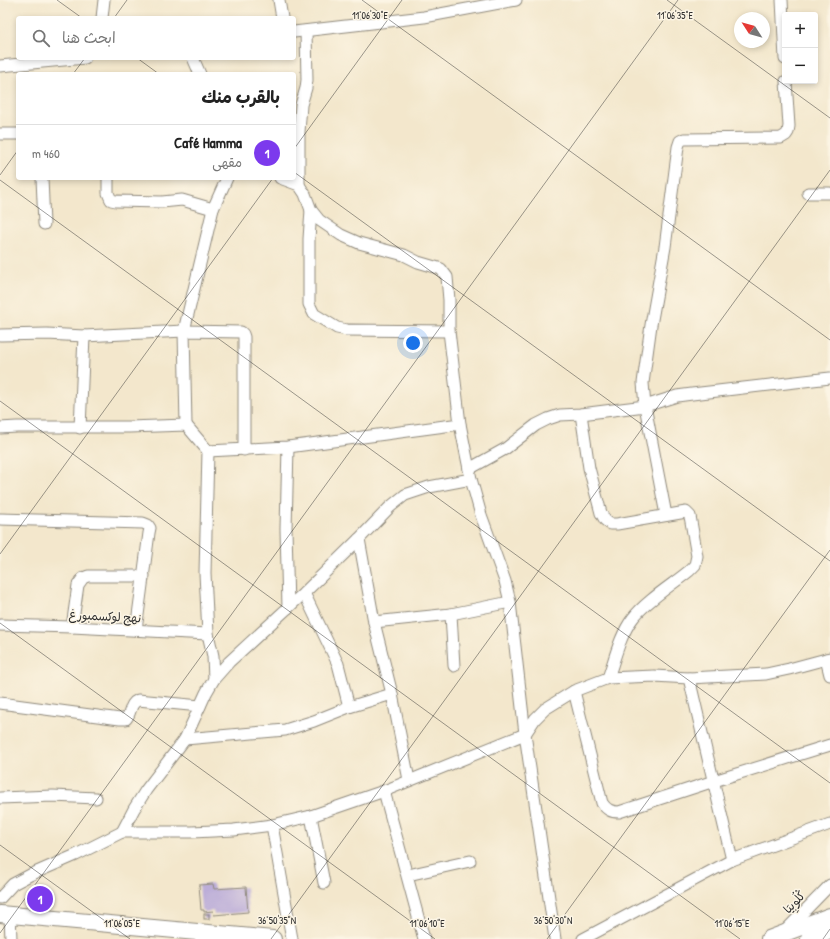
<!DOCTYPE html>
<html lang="ar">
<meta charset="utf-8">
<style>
body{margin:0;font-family:"Patrick Hand","Playpen Sans Arabic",sans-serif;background:#f2f2f2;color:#222;direction:rtl}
.controls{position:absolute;right:12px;top:12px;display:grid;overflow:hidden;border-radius:4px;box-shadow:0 2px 6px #0003}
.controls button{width:36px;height:36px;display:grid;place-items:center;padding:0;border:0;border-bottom:1px solid #e0e0e0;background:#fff;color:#222;font:20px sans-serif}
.compass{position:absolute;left:734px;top:12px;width:36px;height:36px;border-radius:50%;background:#fff;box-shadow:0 2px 6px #0003;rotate:306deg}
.you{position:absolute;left:413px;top:343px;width:14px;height:14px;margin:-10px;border:3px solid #fff;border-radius:50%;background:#1a73e8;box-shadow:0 0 0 6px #1a73e833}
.badge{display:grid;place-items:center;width:26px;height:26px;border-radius:50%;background:#7c3aed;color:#fff;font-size:13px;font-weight:700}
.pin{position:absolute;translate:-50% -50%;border:2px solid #fff;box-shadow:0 1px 4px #0006}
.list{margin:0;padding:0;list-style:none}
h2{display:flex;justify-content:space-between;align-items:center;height:52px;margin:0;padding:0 16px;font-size:17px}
h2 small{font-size:13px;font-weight:400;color:#767676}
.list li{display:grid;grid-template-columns:26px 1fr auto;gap:12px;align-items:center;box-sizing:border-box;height:56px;padding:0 16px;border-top:1px solid #e0e0e0}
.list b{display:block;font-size:15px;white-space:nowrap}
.list p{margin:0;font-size:13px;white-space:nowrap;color:#767676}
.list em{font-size:13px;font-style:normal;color:#767676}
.icon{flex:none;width:22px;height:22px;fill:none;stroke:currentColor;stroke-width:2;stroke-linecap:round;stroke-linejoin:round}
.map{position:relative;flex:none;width:830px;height:939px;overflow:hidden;direction:ltr}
.search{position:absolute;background:#fff;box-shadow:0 2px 6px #0003;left:16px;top:16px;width:280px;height:44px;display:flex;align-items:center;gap:10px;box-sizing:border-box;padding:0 14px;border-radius:4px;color:#767676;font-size:15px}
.panel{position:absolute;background:#fff;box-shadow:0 2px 6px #0003;left:16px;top:72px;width:280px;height:108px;border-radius:4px;direction:rtl}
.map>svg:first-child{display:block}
.building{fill:#bcadd8}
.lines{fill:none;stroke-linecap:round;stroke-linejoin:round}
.street-casing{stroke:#8f897c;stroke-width:13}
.secondary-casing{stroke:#8f897c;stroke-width:18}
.street{stroke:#fff;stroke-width:11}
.secondary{stroke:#fff;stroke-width:16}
.ticks{fill:none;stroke:#2b2b2b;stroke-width:1;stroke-opacity:0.45}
.labels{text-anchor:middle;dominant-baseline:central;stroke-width:3;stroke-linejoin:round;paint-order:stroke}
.street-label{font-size:12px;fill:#2b2b2b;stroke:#fcf5e5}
.ticks-label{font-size:10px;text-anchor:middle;fill:#2b2b2b;stroke:#fcf5e5;stroke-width:3;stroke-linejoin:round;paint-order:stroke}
</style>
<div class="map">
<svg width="830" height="939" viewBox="0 0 830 939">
<rect width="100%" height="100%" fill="#fcf5e5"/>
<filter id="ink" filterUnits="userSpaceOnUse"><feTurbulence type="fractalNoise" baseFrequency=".025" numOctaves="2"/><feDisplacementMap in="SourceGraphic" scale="8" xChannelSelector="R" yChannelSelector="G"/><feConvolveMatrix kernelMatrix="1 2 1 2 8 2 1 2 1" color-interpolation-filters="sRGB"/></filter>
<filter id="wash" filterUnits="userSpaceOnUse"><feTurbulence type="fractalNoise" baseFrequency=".012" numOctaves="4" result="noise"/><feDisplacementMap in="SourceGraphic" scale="16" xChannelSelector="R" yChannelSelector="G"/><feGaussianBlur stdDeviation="0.9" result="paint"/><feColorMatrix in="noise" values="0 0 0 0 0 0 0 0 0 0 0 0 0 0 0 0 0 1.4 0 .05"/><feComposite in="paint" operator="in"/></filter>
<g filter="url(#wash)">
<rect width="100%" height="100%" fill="#f3e7cc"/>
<g id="blocks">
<g class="building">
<path d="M213,884L214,889L246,887L248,912L214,915L213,911L204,912V910H201L199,885Z"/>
<rect x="204" y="914" width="5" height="5"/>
</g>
</g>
</g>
<g filter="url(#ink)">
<use href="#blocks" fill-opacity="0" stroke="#8f897c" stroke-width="1"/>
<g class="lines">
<g class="street-casing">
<g id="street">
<path d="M279,0L282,18"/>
<path d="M782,0L785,59"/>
<path d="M102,18L104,0"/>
<path d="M294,32L424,17L516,0"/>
<path d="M193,58L200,74"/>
<path d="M0,66L85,58"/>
<path d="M0,134H18"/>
<path d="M42,178L44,224"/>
<path d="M108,178V193L111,200L116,201L162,202L182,200L213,209"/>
<path d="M280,178L299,185L305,194L311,210L319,220L341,235L359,243L404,255L418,262L435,267L441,269L447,277L449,300V331L460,424L471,479L481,515L505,581L510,602L525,734L555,939"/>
<path d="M299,185V132L301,105L306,88L307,80L306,31"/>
<path d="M808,193H830"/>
<path d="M311,210L309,239V304L314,314L337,328L347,330L449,331"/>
<path d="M0,335L47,334L84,336L184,331L241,332L243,334L244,337V450"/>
<path d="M581,414L589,468L601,513L605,520L610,524H617L686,512L690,516L697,556L695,565L689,571C672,585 646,601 633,618C620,635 615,658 608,678"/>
<path d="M186,425L184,331L213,209L227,178"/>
<path d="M0,428L17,427H129L186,425L208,451L288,447L460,424"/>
<path d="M80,428L84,336"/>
<path d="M208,451L205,573L208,634L213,656L214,679"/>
<path d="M469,469L505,449L536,425L548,419L560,415L581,414L645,406L677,396L692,394L830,378"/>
<path d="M666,515L645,406L643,383L651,325L665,247L678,147L680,141L684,139L781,138L786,135L788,132L789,126L786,81"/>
<path d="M0,519L143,523L148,525L150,528L149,533L136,630"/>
<path d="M359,539L374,622L392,694L409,780"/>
<path d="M304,593L338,664L349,707"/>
<path d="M288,608L286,529L288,447"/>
<path d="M451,614L454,666"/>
<path d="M374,622L451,614L510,602"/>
<path d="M0,625L72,627L208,634"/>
<path d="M72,627L78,585L83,578L88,576H144"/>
<path d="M826,659L830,675"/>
<path d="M689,678L732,860"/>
<path d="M574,691L602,803C607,810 611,812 619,812L714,781L830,745"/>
<path d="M0,703L120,719H126C132,712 129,704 138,700L200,706"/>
<path d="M185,739L285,730L314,721L349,707L392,694"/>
<path d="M384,791L424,939"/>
<path d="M0,798L53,796L96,798"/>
<path d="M311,816L324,883"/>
<path d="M272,825L292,939"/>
<path d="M122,832L134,809L146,790L185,739L206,693L214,679L229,662L304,593L359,539L390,507L405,495L429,487L471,479"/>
<path d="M408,875L470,861"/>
<path d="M0,898L13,884L30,875L76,855L122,832H192L234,830L272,825L294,820L311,816L384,791L525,734L535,719L545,709L574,691L608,678L654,676L689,678L766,674L789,669L830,658"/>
<path d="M10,914L11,939"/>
<path d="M785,931L830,885"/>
<path d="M583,939L732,860L830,824"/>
</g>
</g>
<g class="secondary-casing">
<g id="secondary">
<path d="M0,914L273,939"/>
<path d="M769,939L830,916"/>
<path d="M809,939L830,931"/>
</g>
</g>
<use href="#street" class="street"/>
<use href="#secondary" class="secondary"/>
</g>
</g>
<path class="ticks" d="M57,0L82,18M362,0L830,340M667,0L830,118M114,18L127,0M137,58L159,74M73,74L85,58M294,149L402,0M294,172L830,561M0,175L18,150M0,180L830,783M0,401L740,939M0,554L273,178M0,623L435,939M0,845L130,939M0,933L678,0M271,939L830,170M547,939L830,550M823,939L830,929"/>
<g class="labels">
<g class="street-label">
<text transform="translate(105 616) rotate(3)">نهج لوكسمبورغ</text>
<text transform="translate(794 902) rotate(-46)">كْلُوبِيَا</text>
</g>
</g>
<g class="ticks-label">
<text x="370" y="19">11°06'30"E</text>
<text x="675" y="19">11°06'35"E</text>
<text x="277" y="924">36°50'35"N</text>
<text x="553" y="924">36°50'30"N</text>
<text x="122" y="927">11°06'05"E</text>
<text x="427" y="927">11°06'10"E</text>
<text x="732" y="927">11°06'15"E</text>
</g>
</svg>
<div class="controls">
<button>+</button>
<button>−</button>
</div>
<svg class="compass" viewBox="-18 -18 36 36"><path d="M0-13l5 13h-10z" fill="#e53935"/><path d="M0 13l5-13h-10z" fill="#767676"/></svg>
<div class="you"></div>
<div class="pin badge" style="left:40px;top:899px">1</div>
<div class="search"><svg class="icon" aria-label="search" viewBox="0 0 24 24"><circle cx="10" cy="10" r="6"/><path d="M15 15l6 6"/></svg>ابحث هنا</div>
<section class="panel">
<h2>بالقرب منك<small></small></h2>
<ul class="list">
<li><span class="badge">1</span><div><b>Café Hamma</b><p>مقهى</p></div><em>460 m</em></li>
</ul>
</section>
</div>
